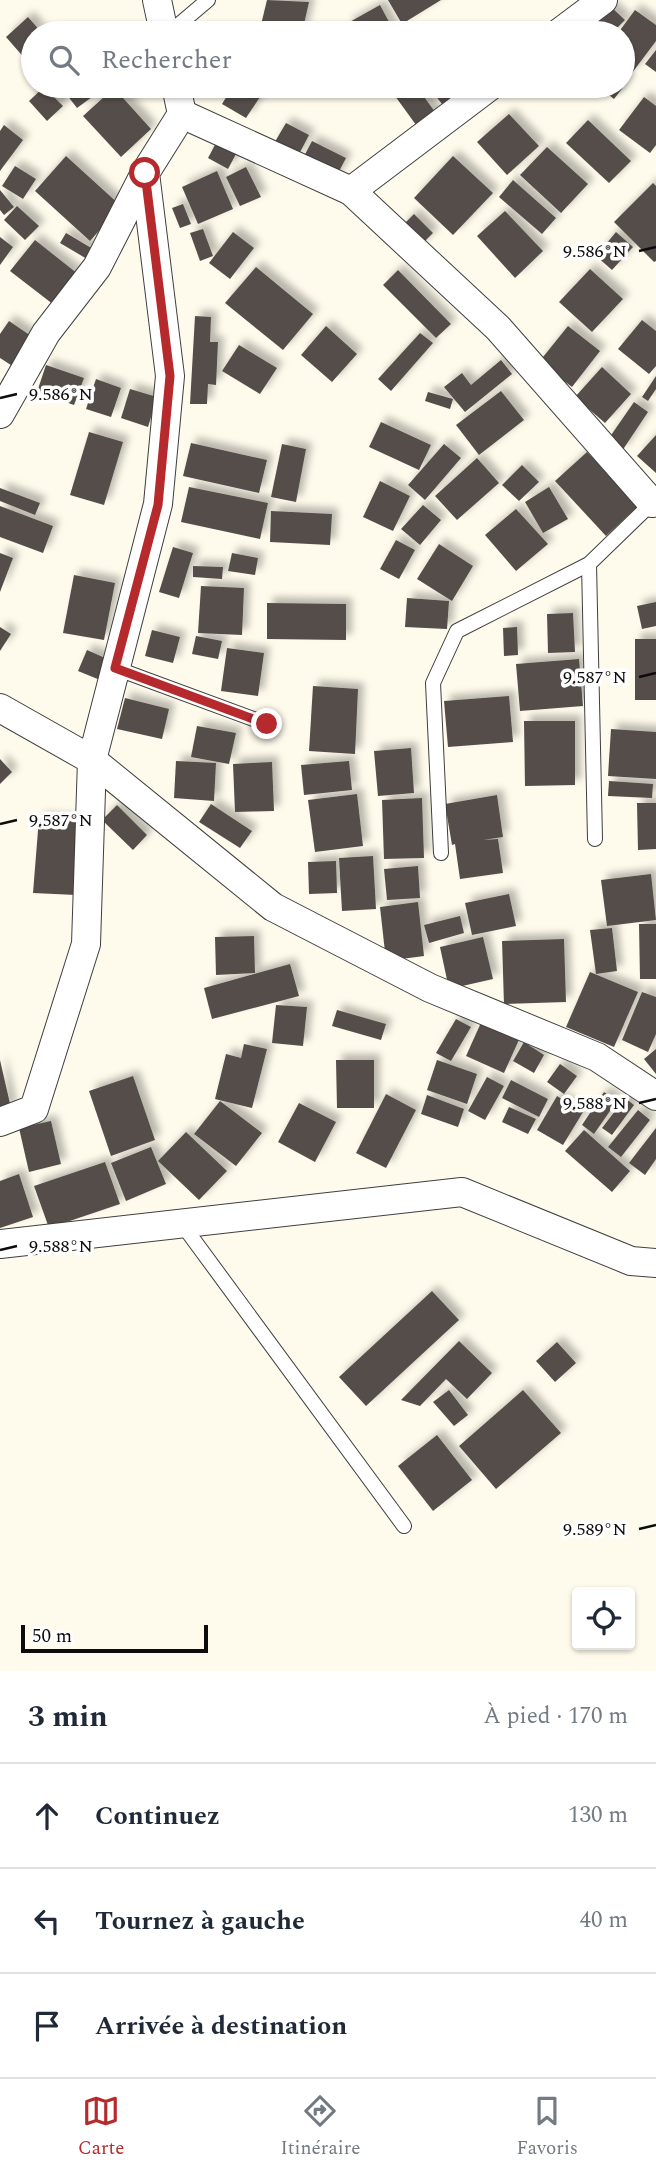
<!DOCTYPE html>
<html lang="fr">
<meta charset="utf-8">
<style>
body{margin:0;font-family:Spectral,serif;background:#f2f2f3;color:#1f2937}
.controls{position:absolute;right:21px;bottom:21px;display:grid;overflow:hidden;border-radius:7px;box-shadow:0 2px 5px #0004}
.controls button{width:63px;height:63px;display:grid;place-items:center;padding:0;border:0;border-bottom:2px solid #e0e1e3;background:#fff;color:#1f2937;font:35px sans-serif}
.scale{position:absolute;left:21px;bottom:18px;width:187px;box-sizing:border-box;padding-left:7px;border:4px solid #0c0c0c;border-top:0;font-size:19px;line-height:24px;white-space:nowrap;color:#0c0c0c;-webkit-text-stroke:5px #fff;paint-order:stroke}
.stop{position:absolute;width:21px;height:21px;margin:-16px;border:5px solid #b62a2d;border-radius:50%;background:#fff}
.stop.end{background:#b62a2d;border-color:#fff;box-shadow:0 2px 7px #0008}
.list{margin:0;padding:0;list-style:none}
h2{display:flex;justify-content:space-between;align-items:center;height:91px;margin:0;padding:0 28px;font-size:30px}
h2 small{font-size:23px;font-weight:400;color:#747a83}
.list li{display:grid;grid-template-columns:46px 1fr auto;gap:21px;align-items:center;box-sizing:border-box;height:105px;padding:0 28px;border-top:2px solid #e0e1e3}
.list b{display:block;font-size:26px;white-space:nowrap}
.list em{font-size:23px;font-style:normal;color:#747a83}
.icon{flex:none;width:38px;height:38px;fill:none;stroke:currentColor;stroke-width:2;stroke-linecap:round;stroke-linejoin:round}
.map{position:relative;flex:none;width:656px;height:1671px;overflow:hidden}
.search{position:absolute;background:#fff;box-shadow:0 2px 5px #0004;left:21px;right:21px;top:21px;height:77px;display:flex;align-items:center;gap:18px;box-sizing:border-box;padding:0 24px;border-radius:38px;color:#747a83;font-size:26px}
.sheet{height:406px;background:#fff}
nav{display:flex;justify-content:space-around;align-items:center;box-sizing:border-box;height:98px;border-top:2px solid #e0e1e3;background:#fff;font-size:19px;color:#747a83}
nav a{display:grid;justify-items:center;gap:4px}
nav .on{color:#b62a2d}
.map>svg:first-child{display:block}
.building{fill:#544e49;filter:url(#shadow)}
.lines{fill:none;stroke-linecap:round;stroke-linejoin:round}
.service-casing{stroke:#3f3f3f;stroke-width:16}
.minor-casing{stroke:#3f3f3f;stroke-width:30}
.service{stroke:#fff;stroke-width:14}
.minor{stroke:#fff;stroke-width:28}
.route{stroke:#b62a2d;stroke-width:9}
.ticks{fill:none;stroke:#0c0c0c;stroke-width:2.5}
.ticks-label{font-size:18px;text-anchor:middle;fill:#0c0c0c;stroke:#fff;stroke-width:7;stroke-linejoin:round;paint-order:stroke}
</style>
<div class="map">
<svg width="656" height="1671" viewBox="0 0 656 1671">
<defs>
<filter id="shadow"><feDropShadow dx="6" dy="-6" stdDeviation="3.5" flood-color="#0004"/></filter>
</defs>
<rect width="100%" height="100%" fill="#fefbec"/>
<g class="building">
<path d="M267,0L309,2L302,33H259Z"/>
<path d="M388,0H441L402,24Z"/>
<path d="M380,5L395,33H351L346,24Z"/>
<path d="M609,5L625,20L612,33H584Z"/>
<path d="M635,10L656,25V41L632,73L623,66V33H618Z"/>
<path d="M28,17L42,33H33V68L6,37Z"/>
<path d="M656,50V72L645,64Z"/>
<path d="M623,77L628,81L614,99L598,86H623Z"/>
<path d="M60,86H107L77,108Z"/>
<path d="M233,86H242L260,97L246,118L222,104Z"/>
<path d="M271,86H307L305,95Z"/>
<path d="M408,86H416L438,116L419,129L395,96Z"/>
<path d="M428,86H474L445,108Z"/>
<path d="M44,87L63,106L47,121L29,101Z"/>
<path d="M114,88L151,129L121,157L83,116Z"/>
<path d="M644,97L656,106V145L650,153L619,130Z"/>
<path d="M509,114L539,146L507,175L477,142Z"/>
<path d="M588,120L631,161L609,183L566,143Z"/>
<path d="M286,123L309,135L297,158L273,145Z"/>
<path d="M4,125L23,140L0,171V131Z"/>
<path d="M312,141L346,158L335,179L301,162Z"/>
<path d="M216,143L236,154L228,169L208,158Z"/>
<path d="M547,147L588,184L561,213L520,175Z"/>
<path d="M66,156L121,206L90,241L35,191Z"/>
<path d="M453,156L493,193L453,235L414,198Z"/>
<path d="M15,166L36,179L23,199L2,186Z"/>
<path d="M246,167L261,197L240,206L226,177Z"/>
<path d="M217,171L233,209L198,224L182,187Z"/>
<path d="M513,180L556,218L542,234L499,197Z"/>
<path d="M653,183L656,186V261L654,262L614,222Z"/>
<path d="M0,190L14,207L4,215L0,210Z"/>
<path d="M183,204L191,224L180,228L172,208Z"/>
<path d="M17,206L39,226L25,240L4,220Z"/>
<path d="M505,211L543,251L515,278L477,236Z"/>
<path d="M414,214L433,233L419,247L400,228Z"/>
<path d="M203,229L213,256L200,261L190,233Z"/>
<path d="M233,232L254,248L230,279L209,263Z"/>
<path d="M616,232L633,247L612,270L596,256Z"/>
<path d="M66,233L93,249L87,259L60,243Z"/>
<path d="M0,237L13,247L0,265Z"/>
<path d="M35,240L78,274L54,305L10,271Z"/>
<path d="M256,267L313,314L283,350L225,303Z"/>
<path d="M590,269L623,299L592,332L559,302Z"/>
<path d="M398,270L451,324L436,338L383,285Z"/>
<path d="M195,316L211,317L210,342H218L216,385L208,384L207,404H190Z"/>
<path d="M642,320L656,331V366L649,374L618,349Z"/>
<path d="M9,321L34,338L14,367L0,358V334Z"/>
<path d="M326,326L357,354L332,382L301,355Z"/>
<path d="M568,326L600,351L572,387L539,362Z"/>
<path d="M420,333L433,343L391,391L378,379Z"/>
<path d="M239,345L277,368L260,394L222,371Z"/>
<path d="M501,360L512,374L465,412L444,387L462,373L471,385Z"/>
<path d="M46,365L84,378L74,405L37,392Z"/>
<path d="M602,367L631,394L605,423L575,397Z"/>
<path d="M656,376V389L648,401L642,397Z"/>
<path d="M96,379L121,388L111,417L86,409Z"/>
<path d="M130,389L157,397L148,427L121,418Z"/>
<path d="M501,391L524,420L479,455L456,425Z"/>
<path d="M428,392L453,399L450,409L425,401Z"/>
<path d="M634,402L648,412L622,451L607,441Z"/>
<path d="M381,422L431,445L419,470L369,447Z"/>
<path d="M89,432L123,442L104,505L70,495Z"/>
<path d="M656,435V473L637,456Z"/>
<path d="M191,443L267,460L259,493L183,476Z"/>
<path d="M282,444L306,449L296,502L271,497Z"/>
<path d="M444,444L461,458L425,500L408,485Z"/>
<path d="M587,452L638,506L606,536L555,481Z"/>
<path d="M477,458L499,483L457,520L435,496Z"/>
<path d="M522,465L539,482L519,501L502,485Z"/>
<path d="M380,481L410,496L393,531L363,517Z"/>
<path d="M189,487L268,503L260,539L181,522Z"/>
<path d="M549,487L568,519L543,533L525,502Z"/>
<path d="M0,488L40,503L35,515L0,501Z"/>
<path d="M423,505L441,520L420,545L401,529Z"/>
<path d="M0,506L53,526L43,553L0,537Z"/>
<path d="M516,509L548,544L516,571L485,535Z"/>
<path d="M271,511L332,514L330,545L270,542Z"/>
<path d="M396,540L415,550L399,579L380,569Z"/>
<path d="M439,544L473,566L452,601L417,579Z"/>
<path d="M173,547L193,553L179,598L159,592Z"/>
<path d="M0,553L13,558L0,592Z"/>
<path d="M232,553L258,558L255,575L228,571Z"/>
<path d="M193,566L223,567L222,579L193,577Z"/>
<path d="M74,575L115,583L104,640L63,633Z"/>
<path d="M201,586L244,588L242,635L198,633Z"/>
<path d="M407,598L449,601L447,629L405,627Z"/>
<path d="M656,602V626L642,629L637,606Z"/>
<path d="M267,603L346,604V640L267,639Z"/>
<path d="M573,613L575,652L548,653L547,614Z"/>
<path d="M0,627L11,634L0,651Z"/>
<path d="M517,627L518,655L504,656L503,628Z"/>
<path d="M152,630L180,637L173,663L145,656Z"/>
<path d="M196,636L222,641L218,659L192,654Z"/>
<rect x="635" y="639" width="21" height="61"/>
<path d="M227,648L264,653L258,696L221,691Z"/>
<path d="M87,650L114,662L105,682L78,671Z"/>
<path d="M579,659L583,706L520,711L516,664Z"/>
<path d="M313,686L358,689L355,754L309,751Z"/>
<path d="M509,696L513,742L448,747L444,701Z"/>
<path d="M125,698L169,709L162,739L117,729Z"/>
<path d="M524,721H575V785L525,786Z"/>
<path d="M197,726L236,733L229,764L191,757Z"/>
<path d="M611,729L656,732V779L608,776Z"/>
<path d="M411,748L414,793L378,796L374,751Z"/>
<path d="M0,759L12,772L0,784Z"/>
<path d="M176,761L216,763L214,801L174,798Z"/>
<path d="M349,761L352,790L304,795L301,765Z"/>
<path d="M272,762L274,811L235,812L233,764Z"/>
<path d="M609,781L653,784L652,798L608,796Z"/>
<path d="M357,794L363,846L315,852L308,800Z"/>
<path d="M497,795L503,837L483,840L498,839L503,873L460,879L455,844L452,845L445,804Z"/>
<path d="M422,798L424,858L384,859L382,800Z"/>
<path d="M637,803H656V849L638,850Z"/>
<path d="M211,804L252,831L240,848L199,822Z"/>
<path d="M117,805L147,835L133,850L102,820Z"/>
<path d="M39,818L81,821L76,895L33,893Z"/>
<path d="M373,856L376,909L342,911L339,858Z"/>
<path d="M336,861L337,893L309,894L308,862Z"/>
<path d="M418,866L420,898L387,900L384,869Z"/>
<path d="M651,874L656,920L607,926L601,880Z"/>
<path d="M509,894L516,926L472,935L465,903Z"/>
<path d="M418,902L424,956L386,961L380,907Z"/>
<path d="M460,916L464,933L429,943L424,925Z"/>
<path d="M639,924H656V979H640Z"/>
<path d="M612,928L617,971L596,974L590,930Z"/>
<path d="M254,936L255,973L216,975L215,937Z"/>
<path d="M483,937L493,979L449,989L440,947Z"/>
<path d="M564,939L566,1002L504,1004L502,941Z"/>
<path d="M290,964L299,996L212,1019L204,988Z"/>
<path d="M590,972L638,992L614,1047L566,1027Z"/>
<path d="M642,992L656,997V1034L648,1052L622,1040Z"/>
<path d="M276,1005L307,1007L303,1046L272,1043Z"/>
<path d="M337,1010L386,1024L381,1040L332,1026Z"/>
<path d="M484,1016L522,1033L504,1073L466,1056Z"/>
<path d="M456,1019L471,1027L451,1061L436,1053Z"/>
<path d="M524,1042L544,1055L534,1073L513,1061Z"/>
<path d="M244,1044L267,1049L252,1108L215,1099L226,1054L241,1058Z"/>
<path d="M656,1049V1074L644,1059Z"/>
<path d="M0,1060L11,1108L0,1110Z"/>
<path d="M336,1060H374V1108H337Z"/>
<path d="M437,1060L477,1074L467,1104L427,1090Z"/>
<path d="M560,1064L577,1076L564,1094L547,1082Z"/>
<path d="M133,1076L155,1140L111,1156L89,1091Z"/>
<path d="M487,1077L504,1086L485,1120L468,1111Z"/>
<path d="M511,1080L548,1099L539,1117L502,1098Z"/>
<path d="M604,1092L617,1101L594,1134L582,1125Z"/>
<path d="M386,1094L416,1110L386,1168L356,1153Z"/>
<path d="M427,1095L464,1109L458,1127L421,1114Z"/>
<path d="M557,1096L583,1112L563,1145L537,1130Z"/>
<path d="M625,1098L634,1105L612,1135L602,1128Z"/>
<path d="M220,1101L262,1133L236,1166L194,1134Z"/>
<path d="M299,1103L336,1122L315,1162L278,1142Z"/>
<path d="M509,1107L536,1119L528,1134L502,1122Z"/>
<path d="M638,1110L650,1120L621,1157L608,1147Z"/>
<path d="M51,1121L61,1164L29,1172L19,1128Z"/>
<path d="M656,1128V1159L645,1175L629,1163Z"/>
<path d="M584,1130L630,1171L612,1192L565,1151Z"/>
<path d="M186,1132L227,1171L199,1200L158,1161Z"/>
<path d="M151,1147L166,1184L126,1201L111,1163Z"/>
<path d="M105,1162L120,1204L49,1228L34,1186Z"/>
<path d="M19,1174L33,1217L0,1228V1181Z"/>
<path d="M432,1291L459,1320L366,1406L339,1377Z"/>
<path d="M459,1341L492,1373L467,1399L446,1379L420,1406L401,1400Z"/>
<path d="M557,1342L576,1363L555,1382L536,1361Z"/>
<path d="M449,1390L468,1415L454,1426L433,1402Z"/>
<path d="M523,1390L561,1433L496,1489L459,1446Z"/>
<path d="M437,1435L472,1480L433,1511L398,1466Z"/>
</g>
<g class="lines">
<g class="service-casing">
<g id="service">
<path d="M169,33L208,0"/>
<path d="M589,564L595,839"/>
<path d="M115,668L267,724"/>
<path d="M441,853L433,683L457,631L589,564L655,500"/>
<path d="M182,1224L404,1526"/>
</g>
</g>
<g class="minor-casing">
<g id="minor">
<path d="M157,0L164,33"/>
<path d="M559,33L603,0"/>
<path d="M182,114L351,191L498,328L652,503"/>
<path d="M351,191L490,86"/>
<path d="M0,414L46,333L97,267L145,173"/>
<path d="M0,708L92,760L273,907L430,988L597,1057L656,1096"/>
<path d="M0,1122L34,1109L86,944L92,760L158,504L170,376L145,173L182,114L176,86"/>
<path d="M0,1244L462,1192L631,1261L656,1263"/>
</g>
</g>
<use href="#service" class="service"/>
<use href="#minor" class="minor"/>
</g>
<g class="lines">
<path class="route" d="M145,173L170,376L158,505L115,668L267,724"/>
</g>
<path class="ticks" d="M639,251L656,247M0,398L17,394M639,677L656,673M0,824L17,820M639,1103L656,1099M0,1250L17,1246M639,1529L656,1525"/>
<g class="ticks-label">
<text x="595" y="257">9.586°N</text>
<text x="61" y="400">9.586°N</text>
<text x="595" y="683">9.587°N</text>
<text x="61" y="826">9.587°N</text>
<text x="595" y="1109">9.588°N</text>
<text x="61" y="1252">9.588°N</text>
<text x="595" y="1535">9.589°N</text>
</g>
</svg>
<div class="controls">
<button><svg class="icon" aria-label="locate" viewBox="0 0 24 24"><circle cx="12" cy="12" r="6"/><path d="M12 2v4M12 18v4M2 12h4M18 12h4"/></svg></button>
</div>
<div class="scale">50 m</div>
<div class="stop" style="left:145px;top:173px"></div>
<div class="stop end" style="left:267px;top:724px"></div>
<div class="search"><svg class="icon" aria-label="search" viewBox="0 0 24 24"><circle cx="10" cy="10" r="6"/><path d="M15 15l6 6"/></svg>Rechercher</div>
</div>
<section class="sheet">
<h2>3 min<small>À pied · 170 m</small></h2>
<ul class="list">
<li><svg class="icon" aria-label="ahead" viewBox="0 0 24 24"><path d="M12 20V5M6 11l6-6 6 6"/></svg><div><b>Continuez</b></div><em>130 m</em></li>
<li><svg class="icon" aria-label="left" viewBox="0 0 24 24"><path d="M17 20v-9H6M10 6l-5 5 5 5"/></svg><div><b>Tournez à gauche</b></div><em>40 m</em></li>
<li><svg class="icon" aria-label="arrive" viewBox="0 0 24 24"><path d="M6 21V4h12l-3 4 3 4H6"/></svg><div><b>Arrivée à destination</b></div></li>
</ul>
</section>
<nav>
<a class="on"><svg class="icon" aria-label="map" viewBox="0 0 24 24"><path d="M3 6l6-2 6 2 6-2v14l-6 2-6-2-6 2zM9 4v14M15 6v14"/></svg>Carte</a>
<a><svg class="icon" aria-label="directions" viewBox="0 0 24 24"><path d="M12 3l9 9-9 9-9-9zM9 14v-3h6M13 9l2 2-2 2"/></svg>Itinéraire</a>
<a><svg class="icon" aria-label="saved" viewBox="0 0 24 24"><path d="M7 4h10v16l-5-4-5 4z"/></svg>Favoris</a>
</nav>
